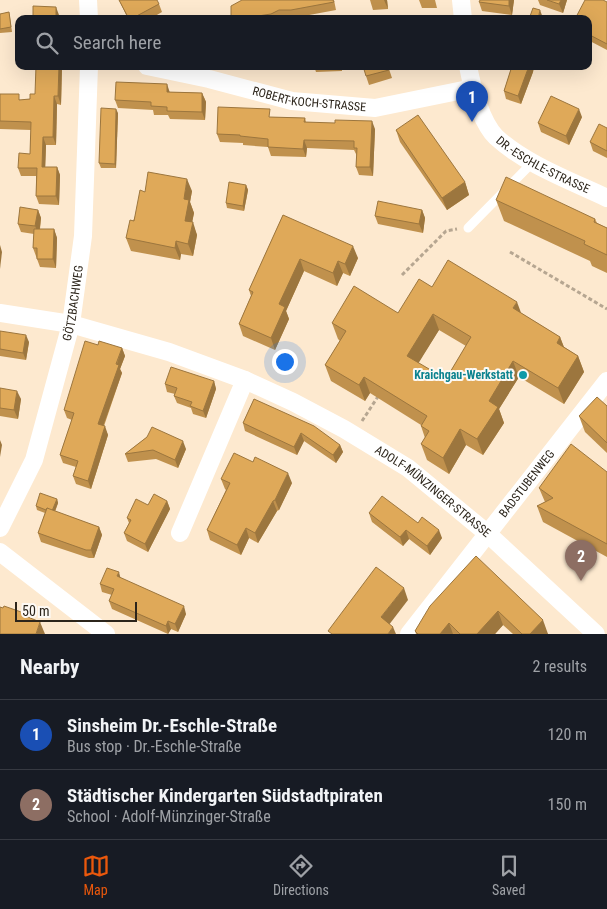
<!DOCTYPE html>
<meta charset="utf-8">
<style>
body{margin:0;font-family:"Roboto Condensed",sans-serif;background:#242831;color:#f1f3f6}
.scale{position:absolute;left:15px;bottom:12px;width:122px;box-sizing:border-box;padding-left:5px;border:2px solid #2c251b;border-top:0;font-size:14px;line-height:18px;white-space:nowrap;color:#2c251b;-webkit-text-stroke:4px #fdf9f4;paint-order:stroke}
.you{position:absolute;left:284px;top:361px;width:18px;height:18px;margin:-12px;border:4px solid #fff;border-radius:50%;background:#1a73e8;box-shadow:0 0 0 8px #1a73e833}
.badge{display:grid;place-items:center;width:32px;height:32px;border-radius:50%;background:#ea580c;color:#fff;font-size:16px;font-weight:700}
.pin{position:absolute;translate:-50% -41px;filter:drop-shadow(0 1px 2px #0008)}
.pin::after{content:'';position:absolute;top:26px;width:18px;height:15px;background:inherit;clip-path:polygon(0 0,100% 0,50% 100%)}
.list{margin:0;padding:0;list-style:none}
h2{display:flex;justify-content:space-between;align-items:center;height:65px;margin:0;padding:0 20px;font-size:21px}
h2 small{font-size:16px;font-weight:400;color:#9ea1a6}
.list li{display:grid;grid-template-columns:32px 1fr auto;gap:15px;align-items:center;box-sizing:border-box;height:70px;padding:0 20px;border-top:1px solid #363941}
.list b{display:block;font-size:19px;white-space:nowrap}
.list p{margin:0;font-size:16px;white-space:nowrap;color:#9ea1a6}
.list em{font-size:16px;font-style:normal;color:#9ea1a6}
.icon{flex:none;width:28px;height:28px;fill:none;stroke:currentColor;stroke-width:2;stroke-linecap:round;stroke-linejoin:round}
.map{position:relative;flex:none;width:607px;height:634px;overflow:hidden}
.search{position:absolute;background:#171b24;box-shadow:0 5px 20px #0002;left:15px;right:15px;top:15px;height:55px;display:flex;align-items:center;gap:12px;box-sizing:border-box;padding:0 18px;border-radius:10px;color:#9ea1a6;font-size:19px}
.sheet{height:205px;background:#171b24}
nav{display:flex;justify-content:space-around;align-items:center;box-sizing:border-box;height:70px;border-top:1px solid #363941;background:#171b24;font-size:14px;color:#9ea1a6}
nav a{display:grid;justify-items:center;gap:2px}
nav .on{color:#ea580c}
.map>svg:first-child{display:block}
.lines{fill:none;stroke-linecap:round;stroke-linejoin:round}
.path{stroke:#b6a691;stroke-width:3;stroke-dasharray:4 2.5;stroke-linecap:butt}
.lane{stroke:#fff;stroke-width:9}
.street{stroke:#fff;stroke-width:18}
.wall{fill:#c0914d;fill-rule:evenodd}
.shaded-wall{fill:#9c763e}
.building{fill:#dfa959;stroke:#9c763e;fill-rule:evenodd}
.culture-dot{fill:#0f9aa8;stroke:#fdf9f4;stroke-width:2}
.labels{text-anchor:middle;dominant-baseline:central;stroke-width:4;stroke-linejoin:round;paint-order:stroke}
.street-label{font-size:12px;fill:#2c251b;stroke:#fdf9f4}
.culture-label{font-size:12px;font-weight:bold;fill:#0d838f;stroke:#fdf9f4;text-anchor:end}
</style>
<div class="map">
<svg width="607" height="634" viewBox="0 0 607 634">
<rect width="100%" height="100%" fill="#fde9cf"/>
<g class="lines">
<g class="path">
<path d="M510,252L607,309"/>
<path d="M402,275L446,231L457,229"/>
<path d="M362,421L379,395"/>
</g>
<path class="lane" d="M468,228L532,163"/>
<g class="street">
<path d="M88,0L89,19"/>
<path d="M461,0L463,19"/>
<path id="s1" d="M147,66L209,79L292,101L375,108L473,88"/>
<path id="s2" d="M468,66C472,87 481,122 496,137C525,164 571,181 607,198"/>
<path id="s3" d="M0,313L71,324L169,352L245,380L293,402L344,429L408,468L488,534L596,634"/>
<path id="s4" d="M0,528L34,460L71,324L83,236L89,66"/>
<path d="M180,533L245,380"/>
<path d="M0,552L106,634"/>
<path id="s5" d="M409,634L607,381"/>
</g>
</g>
<g class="wall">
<path d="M119,0L159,4L162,12L150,19H128Z"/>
<path d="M334,0L336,10L293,18H281L279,19H231Z"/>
<path d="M370,0H387L388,9L373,10Z"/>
<path d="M419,0H435L437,8H422Z"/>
<path d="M514,0L512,15L482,11L479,2Z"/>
<path d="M538,0H567L563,13L540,5Z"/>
<path d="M607,2V50L588,40V19Z"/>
<path d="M9,12L10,17L12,32L0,33V14Z"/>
<path d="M62,66L61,105L57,104L56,145H46L45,167H57L60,175L59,205L39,204L36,196V176H21L18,168L30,154L31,130L0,129V94L21,100L30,99Z"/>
<path d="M233,66H299L282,67V70L234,69Z"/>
<path d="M314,66H342V71L316,72Z"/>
<path d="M388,66L392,78L369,85L366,76Z"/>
<path d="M512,66H534L533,72L521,104L506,99L504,91Z"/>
<path d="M170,92L202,93L206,102L205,120L170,119L168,115H154L153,110L118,108L115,100Z"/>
<path d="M118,113L116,168H101L99,163Z"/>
<path d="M272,117L305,118L306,122L375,129L373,176L359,175L356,167L357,156L354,150L307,148L306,157L271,156L268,147L243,145V143L220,142L217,134Z"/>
<path d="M582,117L569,145L541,132L538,123Z"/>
<path d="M607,128V158L593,151L590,142Z"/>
<path d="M396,130L465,182L469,195L447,210L400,142Z"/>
<path d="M246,185L248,190L244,211L227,208L226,203Z"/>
<path d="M192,191L190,202L194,213L192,222L197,235L193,256L181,254L180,260L131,251L126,238L145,192Z"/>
<path d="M496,200L595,219L597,223L607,228V273L592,266L590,261L504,221Z"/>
<path d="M38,210L41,218L40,229H54L57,238L56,268L40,267L33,248L34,234L21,232L18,224Z"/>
<path d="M422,210L425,218L423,233L378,224L375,216Z"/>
<path d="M283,215L358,258L350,276L343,273L337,286L304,271L286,311L289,319L275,350L243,336L239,324L251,296L249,290Z"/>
<path d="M432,287L521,313L560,337L564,347L578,356L584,372L564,404L519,377L499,409L504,423L483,455L466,445L449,474L427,460L421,444L425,438L421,426V425L370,393L365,401L331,381L325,365L340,341L338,339L332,323L398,313ZM439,330L466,346L446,379L418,363Z"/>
<path d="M0,331L29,342L26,360L0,356Z"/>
<path d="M98,345L122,348L125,356L120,369L122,373L104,426L108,435L91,489L76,484L73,476L76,467L63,463L60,455L72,420L67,418L64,410Z"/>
<path d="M214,381L216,389L206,418L193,414L191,408L177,403L174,396L175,394L167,392L165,384Z"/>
<path d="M0,388L21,399L18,419L0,416Z"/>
<path d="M254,399L340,445L343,452L336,463L304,441L297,455L245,431L243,423Z"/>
<path d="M607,406V453L585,432L579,416Z"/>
<path d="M147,437L186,449L178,468L156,459L128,462L125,454Z"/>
<path d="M607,472V557L543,522L537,506L545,502L539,488Z"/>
<path d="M221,479L292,483L279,510L277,511L258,543L249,538L241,555L210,540L207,530L226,490L225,489Z"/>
<path d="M57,499L58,503L55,512L99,527L102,535L94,558H89L41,542L38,533L45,513L37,510L36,506Z"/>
<path d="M167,501L170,509L148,552L127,541L124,533L129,523L127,518L148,505Z"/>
<path d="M369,513L418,523L442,538L430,555L409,539L403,546L372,522Z"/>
<path d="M476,556L548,634H513L503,625L495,634H416L415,631Z"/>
<path d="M121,578L186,614L178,632L171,629L168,634L112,609L109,601L112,595L102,592L100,584Z"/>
</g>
<g class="shaded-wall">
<path d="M384,0H387L388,9Z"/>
<path d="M509,0H514L512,15L509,6Z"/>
<path d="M561,0H567L563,13L559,4Z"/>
<path d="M56,7L59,15V19H56Z"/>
<path d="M540,10L543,18V19H538Z"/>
<path d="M59,66H62L61,105L58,96Z"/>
<path d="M529,66H534L533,72L521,104L518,96Z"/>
<path d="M167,84L170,93L167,92Z"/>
<path d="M202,93L206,102L205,120L202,112Z"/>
<path d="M54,96L57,104L56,145L53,137Z"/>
<path d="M116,109L118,113L116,168L115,164Z"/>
<path d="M579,109L582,117L569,145L566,136Z"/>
<path d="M372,121L375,129L373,176L370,167Z"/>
<path d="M43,137L46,145L45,175L42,167Z"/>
<path d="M304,140L307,148L306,157L303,149Z"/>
<path d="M57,167L60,175L59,205L56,196Z"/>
<path d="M187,179L192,191L190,202L194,213L190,233L185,221L184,199Z"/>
<path d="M465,182L469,195L447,210L442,198Z"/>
<path d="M246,185L248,190L244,211L243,206Z"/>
<path d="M38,210L41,218L39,235L35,226Z"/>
<path d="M422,210L425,218L423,233L419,224Z"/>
<path d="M193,222L197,235L193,256L188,244Z"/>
<path d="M54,229L57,238L56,268L53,259Z"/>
<path d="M176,241L181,254L180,260L175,248Z"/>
<path d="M0,245L2,252L0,269Z"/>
<path d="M353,246L358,258L350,276L345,264Z"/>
<path d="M300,259L304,271L286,311L289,319L275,350L271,338L279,304Z"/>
<path d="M338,261L343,273L337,286L333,273Z"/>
<path d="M517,302L523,318L513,308Z"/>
<path d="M433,314L439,330L413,372L407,356Z"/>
<path d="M26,335L29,342L26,360L23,353Z"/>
<path d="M560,337L566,353L557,343Z"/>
<path d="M122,348L125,356L120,369L122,373L101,432L98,424Z"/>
<path d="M578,356L584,372L564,404L558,388Z"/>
<path d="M513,361L519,377L499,409L504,423L483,455L477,439L489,401Z"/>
<path d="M364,377L370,393L365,401L359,385Z"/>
<path d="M214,381L216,389L206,418L203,411Z"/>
<path d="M17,391L21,399L18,419L14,410Z"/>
<path d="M105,426L108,435L91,489L88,481Z"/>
<path d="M460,429L466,445L449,474L443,458Z"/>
<path d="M301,433L304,441L297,455L294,447Z"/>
<path d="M0,440L2,445L0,457Z"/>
<path d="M183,441L186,449L178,468L175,460Z"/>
<path d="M340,445L343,452L336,463L333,455Z"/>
<path d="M288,473L292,483L279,510L275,500Z"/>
<path d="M57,499L58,503L53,516L52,512Z"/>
<path d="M167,501L170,509L148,552L145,544Z"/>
<path d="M273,501L277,511L258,543L255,533Z"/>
<path d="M99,527L102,535L94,558L91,550Z"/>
<path d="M246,528L249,538L241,555L237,545Z"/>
<path d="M406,530L409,539L403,546L400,537Z"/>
<path d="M439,530L442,538L430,555L427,546Z"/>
<path d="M119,572L121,580L117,576Z"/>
<path d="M404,588L408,600L385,630L381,617Z"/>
<path d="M184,606L186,614L178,632L175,624Z"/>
<path d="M498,611L503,625L495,634H477Z"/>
<path d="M543,620L548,634H530Z"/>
<path d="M168,621L171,629L168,634L166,626Z"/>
<path d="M40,622L45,634H36Z"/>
<path d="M449,623L453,634H440Z"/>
<path d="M393,627L396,634H388Z"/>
</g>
<g class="building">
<path d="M119,0H157L159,4L131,19H129Z"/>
<path d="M242,0H333L334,2L291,10H279L271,14L258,16V19H231V6Z"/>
<path d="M480,0H509V6L479,2Z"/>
<path d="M547,0H561L559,4Z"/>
<path d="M585,0H603L607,2V44L588,34V19H575Z"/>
<path d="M33,6L56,7V19H33Z"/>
<path d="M533,8L540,10L538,19H529Z"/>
<path d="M9,12L11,27L0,29V14Z"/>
<path d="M425,16L426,19H412Z"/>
<path d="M36,66H59L58,96H54L53,137H43L42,167H57L56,196H36L37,168H18L19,153L30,154L31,122L0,121V94H19V100L30,99V94H35Z"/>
<path d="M363,66H388L389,70L366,76Z"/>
<path d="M512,66H529L518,96L504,91Z"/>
<path d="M116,82L167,84V92L202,93V112L167,111V107L151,106V102L115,100Z"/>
<path d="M551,96L579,109L566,136L538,123Z"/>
<path d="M218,107L270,109L269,117L305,118L304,122L335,123V120L372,121L370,167H356L357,148H354V141L304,140L303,149L268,147V139L240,136V135L217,134Z"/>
<path d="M101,108L116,109L115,164L99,163Z"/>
<path d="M418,115L465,182L442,198L396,130Z"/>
<path d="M599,124L607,128V151L590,142Z"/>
<path d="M148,172L187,179L184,199L189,200L185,221L193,222L188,244L176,241L175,248L126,238L130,220L134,221L140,190L145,192Z"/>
<path d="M506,177L595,219L594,222L607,228V255L584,244L585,241L496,200Z"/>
<path d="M229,182L246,185L243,206L226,203Z"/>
<path d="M378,201L422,210L419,224L375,216Z"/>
<path d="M20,207L38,210L35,226L18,224Z"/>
<path d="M283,215L353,246L345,264L338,261L333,273L300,259L279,304L285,307L271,338L239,324L253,292L249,290Z"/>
<path d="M34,229H54L53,259H37V248H33Z"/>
<path d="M448,260L517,302L513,308L560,337L557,343L578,356L558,388L513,361L489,401L498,407L477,439L460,429L443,458L421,444L429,431L421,426L427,416L364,377L359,385L325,365L346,331L332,323L354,286L398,313L419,279L432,287ZM433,314L471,337L446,379L407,356Z"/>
<path d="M0,331L26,335L23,353L0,349Z"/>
<path d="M85,341L98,345L99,341L122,348L116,364L119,365L98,424L105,426L88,481L73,476L78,461L60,455L74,413L64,410Z"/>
<path d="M171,367L214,381L203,411L190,406L192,402L174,396L177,388L165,384Z"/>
<path d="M0,388L17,391L14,410L0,408Z"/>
<path d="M597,397L607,406V443L579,416Z"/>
<path d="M254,399L314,426L340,445L333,455L301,433L294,447L243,423Z"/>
<path d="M152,427L183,441L175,460L153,450L125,454L147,437Z"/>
<path d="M571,444L607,472V544L537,506L553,498L539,488Z"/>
<path d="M234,453L253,462L255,457L288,473L275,500L273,501L255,533L246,528L237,545L207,530L230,483L221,479Z"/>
<path d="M40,493L57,499L52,511L47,508L46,510L36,506Z"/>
<path d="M154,494L167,501L145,544L124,533L131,520L127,518L136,499L148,505Z"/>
<path d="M382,496L418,523L422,517L439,530L427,546L406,530L400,537L369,513Z"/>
<path d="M47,508L99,527L91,550H86L38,533Z"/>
<path d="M476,556L543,620L530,634H522L498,611L477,634H460L449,623L440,634H418L415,631L430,606Z"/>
<path d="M376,567L404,588L381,617L393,627L388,634H332L328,631Z"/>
<path d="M107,568L119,572L117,576L184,606L175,624L168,621L166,626L109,601L114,589L100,584Z"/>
<path d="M4,606L24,613L23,615L40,622L36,634H0V607L3,608Z"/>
</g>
<circle class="culture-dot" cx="523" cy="375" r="5"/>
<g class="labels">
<g class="street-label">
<text stroke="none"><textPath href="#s1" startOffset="166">ROBERT-KOCH-STRASSE</textPath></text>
<text stroke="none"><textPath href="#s2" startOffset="132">DR.-ESCHLE-STRASSE</textPath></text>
<text stroke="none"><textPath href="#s4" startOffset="238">GÖTZBACHWEG</textPath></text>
<text stroke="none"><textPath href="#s5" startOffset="191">BADSTUBENWEG</textPath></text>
<text stroke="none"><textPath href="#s3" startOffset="474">ADOLF-MÜNZINGER-STRASSE</textPath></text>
</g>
<g class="culture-label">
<text x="513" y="375">Kraichgau-Werkstatt</text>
</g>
</g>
</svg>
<div class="scale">50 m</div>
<div class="you"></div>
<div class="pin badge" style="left:472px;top:122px;background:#1a4fb4">1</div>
<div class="pin badge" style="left:581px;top:581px;background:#8d6e63">2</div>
<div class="search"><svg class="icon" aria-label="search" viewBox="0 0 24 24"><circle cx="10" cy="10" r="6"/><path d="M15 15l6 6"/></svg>Search here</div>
</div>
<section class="sheet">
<h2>Nearby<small>2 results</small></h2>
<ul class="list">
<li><span class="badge" style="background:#1a4fb4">1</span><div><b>Sinsheim Dr.-Eschle-Straße</b><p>Bus stop · Dr.-Eschle-Straße</p></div><em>120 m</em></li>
<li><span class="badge" style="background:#8d6e63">2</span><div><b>Städtischer Kindergarten Südstadtpiraten</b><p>School · Adolf-Münzinger-Straße</p></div><em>150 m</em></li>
</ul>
</section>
<nav>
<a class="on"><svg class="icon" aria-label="map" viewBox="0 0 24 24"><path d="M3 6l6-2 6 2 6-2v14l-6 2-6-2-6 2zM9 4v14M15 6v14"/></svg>Map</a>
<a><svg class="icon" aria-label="directions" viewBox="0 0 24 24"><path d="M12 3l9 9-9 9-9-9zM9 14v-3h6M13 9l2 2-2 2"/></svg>Directions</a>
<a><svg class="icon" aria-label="saved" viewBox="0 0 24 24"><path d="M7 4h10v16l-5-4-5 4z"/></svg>Saved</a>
</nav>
